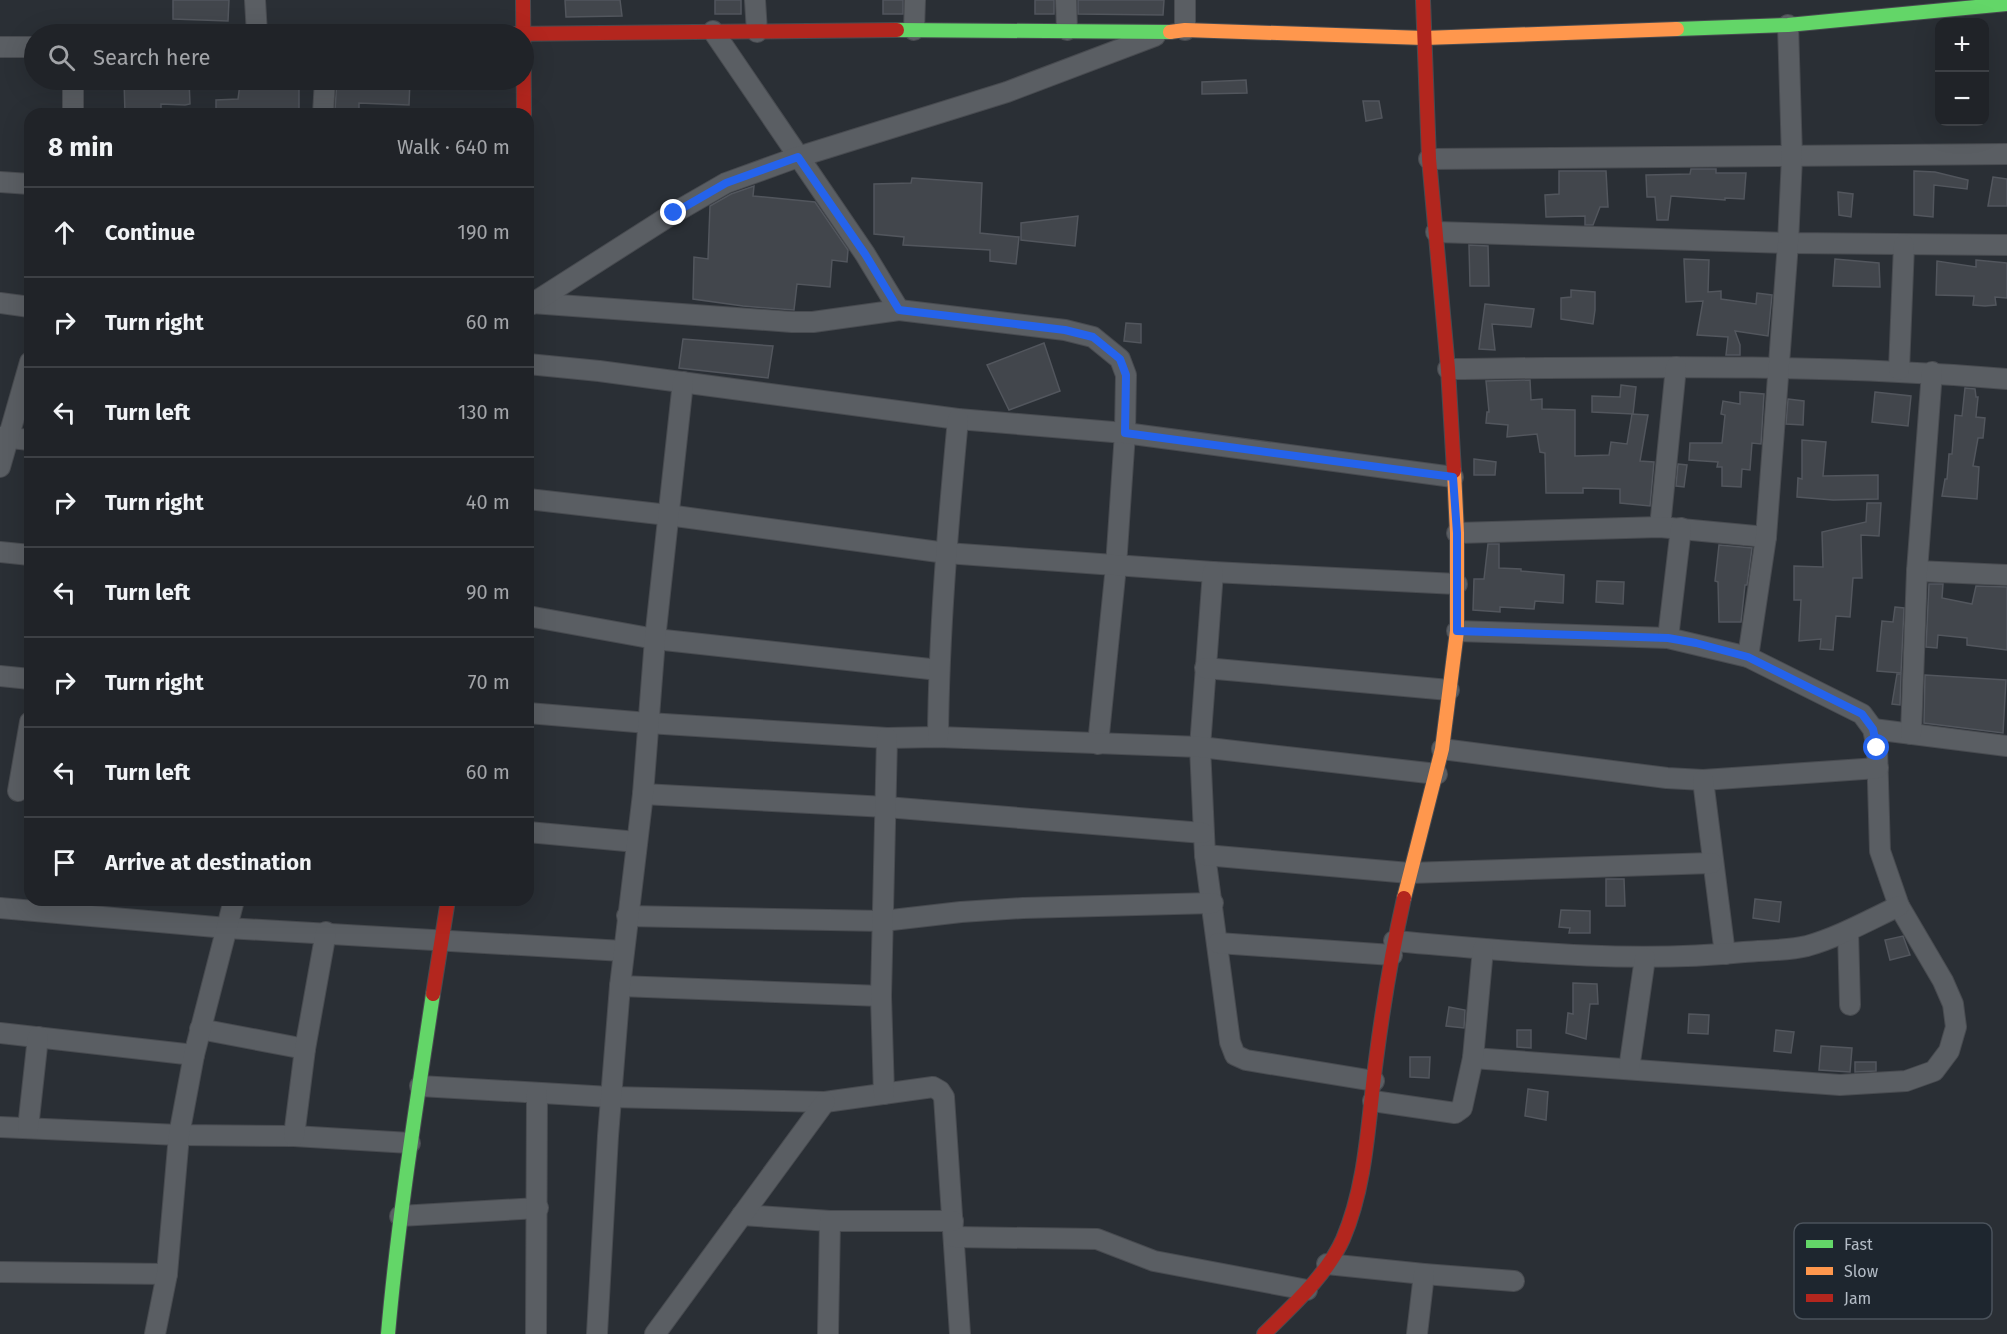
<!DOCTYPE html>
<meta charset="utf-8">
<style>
body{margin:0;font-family:"Fira Sans",sans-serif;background:#2d2f34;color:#f1f3f6}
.controls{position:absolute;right:18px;top:18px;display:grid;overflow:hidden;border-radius:12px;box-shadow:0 6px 24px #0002}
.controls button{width:54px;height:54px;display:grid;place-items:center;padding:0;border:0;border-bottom:2px solid #3d4045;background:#202328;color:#f1f3f6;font:30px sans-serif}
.stop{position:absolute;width:18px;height:18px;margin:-14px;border:4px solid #2563eb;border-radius:50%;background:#fff}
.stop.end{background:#2563eb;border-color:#fff;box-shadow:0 2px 6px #0008}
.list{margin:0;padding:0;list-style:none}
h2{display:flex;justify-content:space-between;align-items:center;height:78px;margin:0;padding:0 24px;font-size:26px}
h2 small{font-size:20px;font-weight:400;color:#a2a4a8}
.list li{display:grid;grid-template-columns:39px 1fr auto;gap:18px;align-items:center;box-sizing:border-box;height:90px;padding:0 24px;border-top:2px solid #3d4045}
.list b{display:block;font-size:22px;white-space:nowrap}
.list em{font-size:20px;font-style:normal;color:#a2a4a8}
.icon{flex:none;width:33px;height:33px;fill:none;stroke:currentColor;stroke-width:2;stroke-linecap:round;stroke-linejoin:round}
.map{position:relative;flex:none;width:2007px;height:1334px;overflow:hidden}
.search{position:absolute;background:#202328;box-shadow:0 6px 24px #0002;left:24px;top:24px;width:510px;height:66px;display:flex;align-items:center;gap:15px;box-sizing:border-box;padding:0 21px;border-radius:33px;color:#a2a4a8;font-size:22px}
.panel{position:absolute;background:#202328;box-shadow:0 6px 24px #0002;left:24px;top:108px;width:510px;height:798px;border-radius:18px}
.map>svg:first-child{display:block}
.building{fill:#42464c;stroke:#52565d;stroke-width:1.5}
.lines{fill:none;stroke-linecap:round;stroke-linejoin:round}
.street-casing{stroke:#484b50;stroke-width:22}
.fast-casing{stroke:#484b50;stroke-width:16}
.slow-casing{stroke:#484b50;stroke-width:16}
.jam-casing{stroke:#484b50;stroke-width:16}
.street{stroke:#5a5e63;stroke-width:20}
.fast{stroke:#63d668;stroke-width:14}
.slow{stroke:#ff974d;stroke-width:14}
.jam{stroke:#b3261e;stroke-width:14}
.route{stroke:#2563eb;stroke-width:8}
.key{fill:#1e262f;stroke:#4b535c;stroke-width:1.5}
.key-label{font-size:16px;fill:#b4bcc6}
</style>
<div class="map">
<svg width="2007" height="1334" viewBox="0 0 2007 1334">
<rect width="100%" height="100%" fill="#2a2f35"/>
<g class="building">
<path d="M173,0H229L228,21L173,19Z"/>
<path d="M565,0H620L622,16L566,17Z"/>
<rect x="715" y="0" width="26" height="14"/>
<rect x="883" y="0" width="20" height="14"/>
<rect x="1035" y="0" width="19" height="14"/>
<path d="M1078,0H1164L1163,15L1078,14Z"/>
<path d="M124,80H189L190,104L185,105L161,104V114H125Z"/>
<path d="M260,80H299V114H216V100L238,99L240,84H260Z"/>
<path d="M337,80H410L409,105L359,103V111L335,110Z"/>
<path d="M1246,80L1247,93L1202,94V82Z"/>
<path d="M1363,101H1379L1382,118L1366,121Z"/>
<path d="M1691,169H1716V173H1746L1744,199L1725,198V200L1671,196L1668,220H1657L1655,197H1647L1646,175L1690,174Z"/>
<path d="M1559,171H1606L1608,207H1600L1593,225H1585V216L1546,217L1545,195L1559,194Z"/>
<path d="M1914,171L1935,172L1968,180L1967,189L1934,185L1933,217L1914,215Z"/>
<path d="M1993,177L2007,179V206H1988Z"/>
<path d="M912,178L982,183L980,233L1019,237L1016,264L990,261V250L903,245L904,237L874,234V184L911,183Z"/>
<path d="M754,186L753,196L815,202L848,250L847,262L832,260L830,287L797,284L794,310L743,306L693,299L694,257L708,259L710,206L731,194Z"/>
<path d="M1838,192L1853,194L1851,217L1839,215Z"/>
<path d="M1078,216L1075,246L1021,240V223Z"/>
<path d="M1469,245L1488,246L1489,286H1470Z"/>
<path d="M1684,259L1709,260L1708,292L1721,291V299L1756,304L1757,293L1772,295L1768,336L1735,331L1740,345V355H1726L1728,337L1697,335L1703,301L1686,302Z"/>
<path d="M1835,259L1879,263L1880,287L1833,286Z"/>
<path d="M1976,260L2007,263V298L1995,297L1996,305L1985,306L1973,305L1974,296L1936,295L1937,261L1976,267Z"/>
<path d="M1571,290L1595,292V310L1593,324L1561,319V298L1571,297Z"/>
<path d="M1485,304L1534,309L1531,327L1492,324L1495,350L1479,349Z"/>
<path d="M1126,323L1141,324V343L1124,341Z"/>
<path d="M683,339L773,346L768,378L679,368Z"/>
<path d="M1044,343L1060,391L1009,410L987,365Z"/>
<path d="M1530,380L1531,400L1542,399V409L1575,410V456L1609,455L1611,442L1627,444L1632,414L1648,415L1640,461L1654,462L1650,506L1620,503V489L1583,488V493H1546L1545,453L1540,452L1537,434L1507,437L1508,425L1486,423L1487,412H1489L1486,381Z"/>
<path d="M1621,385L1636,387L1633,414L1592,412V396L1620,397Z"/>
<path d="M1965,388L1975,389L1976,397H1978L1976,417L1985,418L1983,438H1978L1973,466L1979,467L1977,499L1942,496L1945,479H1947L1949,454H1952L1955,415L1962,416Z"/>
<path d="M1740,392L1764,394L1761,444L1752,443L1750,470L1742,469L1741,487L1722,486V467H1717L1718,462L1689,460L1690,443H1722L1725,415L1721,414L1723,401L1740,404Z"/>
<path d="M1875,392L1911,396L1908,426L1872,422Z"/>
<path d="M1788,399L1804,401L1803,425L1786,424Z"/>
<path d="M1802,440L1826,442L1823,476L1878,475V499L1833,500L1797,497L1798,478L1802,479Z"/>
<path d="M1474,459L1496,462L1495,475H1474Z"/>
<path d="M1678,464L1687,465L1684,487L1676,486Z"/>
<path d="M1867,503H1881L1879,536L1861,535L1862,578H1853L1850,617L1836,616L1833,650L1820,649L1821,639L1799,641L1801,600H1794V566L1823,567L1822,532L1866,522Z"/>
<path d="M1488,544H1499V568L1521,569V571L1564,575L1563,603L1535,601L1534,609L1500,607V612L1473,610L1474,579H1484Z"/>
<path d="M1719,545L1752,548L1747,585H1745L1741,622H1719L1718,582L1715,581Z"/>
<path d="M1597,581L1624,582L1623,604L1596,602Z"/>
<path d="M1929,584H1943L1942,598L1972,604L1976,586L2007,587V650L1967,645V638L1938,635L1937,648L1926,647Z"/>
<path d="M1895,607L1904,608L1901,673L1877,671L1882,621L1893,622Z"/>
<path d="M1897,674H1901L1900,705L1892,704Z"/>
<path d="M1925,675L2006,680L2003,733L1924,723Z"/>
<path d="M1606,879H1624L1625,906H1606Z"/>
<path d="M1755,899L1781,902L1779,922L1753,918Z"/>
<path d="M1561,910L1590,911V933H1569L1570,928L1559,927Z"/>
<path d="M1903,936L1910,955L1890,960L1885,940Z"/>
<path d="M1573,983L1597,984L1598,1004H1590L1586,1039L1566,1033L1568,1013L1573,1014Z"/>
<path d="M1449,1007L1465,1010L1464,1028L1446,1026Z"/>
<path d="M1689,1014L1709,1015L1708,1034L1688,1033Z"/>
<path d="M1517,1030H1531V1048L1517,1047Z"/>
<path d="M1776,1030L1794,1032L1791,1053L1774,1051Z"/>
<path d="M1821,1046L1852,1048L1850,1072L1819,1070Z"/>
<path d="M1410,1057H1430L1429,1078L1410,1077Z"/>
<path d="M1855,1062H1876V1071L1855,1072Z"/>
<path d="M1528,1089L1548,1092L1546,1120L1525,1116Z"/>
</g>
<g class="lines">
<g class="street-casing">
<g id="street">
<path d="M255,0L257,34"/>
<path d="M755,0L757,32"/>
<path d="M1066,0L1067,30"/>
<path d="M1185,0V30"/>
<path d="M914,30L915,0"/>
<path d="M713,31L865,254L899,310"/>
<path d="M0,47H34"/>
<path d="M73,80V114"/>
<path d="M323,114L325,80"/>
<path d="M1429,159L2007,154"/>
<path d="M0,182L30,184"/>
<path d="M1436,232L1788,243L2007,245"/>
<path d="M0,303L30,307"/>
<path d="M532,303L792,322H813L899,310L1065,330L1093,337L1120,359L1126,375L1125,433L1116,566L1098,744"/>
<path d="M530,305L674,213L726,183L798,157L1007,92L1155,36"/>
<path d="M528,364L599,371L958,419L1125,433L1453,477"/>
<path d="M1448,369C1634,367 1821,363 2007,379"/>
<path d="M1899,370L1904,245"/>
<path d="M0,437L30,440"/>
<path d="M0,467L30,362"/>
<path d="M528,499L668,515L946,553L1213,572L1457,584"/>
<path d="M1660,527L1676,367"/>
<path d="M1457,533L1660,527L1766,537"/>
<path d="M0,552L30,555"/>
<path d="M1917,571L2007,575"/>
<path d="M1213,572L1200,747L1205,855L1230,1042L1235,1055L1246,1060L1374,1081"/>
<path d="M528,616L655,639L939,670"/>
<path d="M1457,631L1668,638L1748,657L1862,714L1873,729L1877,748L1880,851L1899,906L1943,981L1953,1004L1956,1027L1949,1051L1934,1071L1906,1081L1840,1085L1473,1058"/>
<path d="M1668,638L1681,528"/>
<path d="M1748,657L1766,537L1788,243L1792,157L1788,25"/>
<path d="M1205,668L1449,690"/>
<path d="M0,676L30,679"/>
<path d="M528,713L648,723L887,738L938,737L1200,747L1437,774"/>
<path d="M1873,729L2007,746"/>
<path d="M1911,734L1917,571L1932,372"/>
<path d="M938,737C939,630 948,525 958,419"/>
<path d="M1442,749L1667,778L1703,780L1878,768"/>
<path d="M1703,780L1725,954"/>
<path d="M18,791L30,722"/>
<path d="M643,794L886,807L1203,833"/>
<path d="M528,832L637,842"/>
<path d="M1205,855L1409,873L1712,863"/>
<path d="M0,908L227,928L623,951"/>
<path d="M627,916L883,921L961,912L1023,908L1213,903"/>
<path d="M1848,931L1850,1005"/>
<path d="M1394,941C1510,951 1628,964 1744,952C1764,950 1787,951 1807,946C1839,937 1869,920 1899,906"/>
<path d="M1218,943L1392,955"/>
<path d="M620,986L881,996"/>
<path d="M200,1029L305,1049"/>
<path d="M0,1033L194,1055"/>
<path d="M1629,1069L1645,958"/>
<path d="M420,1086L610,1097L825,1102L933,1087L940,1091L944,1097L960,1334"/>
<path d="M884,1094L881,996L887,738"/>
<path d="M1373,1101L1455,1113L1462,1108L1473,1058L1483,949"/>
<path d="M0,1127L179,1135L294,1136L410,1143"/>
<path d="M28,1128L38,1037"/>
<path d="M294,1136L305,1049L326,932"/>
<path d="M742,1215L830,1221"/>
<path d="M400,1216L538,1208"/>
<path d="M954,1237L1097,1239L1154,1261L1307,1290"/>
<path d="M1327,1264L1424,1274L1514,1281"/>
<path d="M0,1272L167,1274"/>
<path d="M155,1334L167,1274L179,1135L194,1055L234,900"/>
<path d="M536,1334L537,1093"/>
<path d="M597,1334L608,1136L620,986L643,794L655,639L683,382"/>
<path d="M655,1334L825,1102"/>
<path d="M828,1334L830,1221H953"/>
<path d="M1417,1334L1424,1274"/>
</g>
</g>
<g class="fast-casing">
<g id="fast">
<path d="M1677,29L1788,25L2007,4"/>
<path d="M897,30L1170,32"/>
<path d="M388,1334C398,1220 416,1107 433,994"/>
</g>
</g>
<g class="slow-casing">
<g id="slow">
<path d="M1170,32L1185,30L1424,38L1677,29"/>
<path d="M1404,898L1442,749L1457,631V533L1454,471"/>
</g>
</g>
<g class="jam-casing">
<g id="jam">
<path d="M523,0L524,114"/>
<path d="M1423,0L1429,159L1448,369L1454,471"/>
<path d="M505,34L897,30"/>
<path d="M433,994L448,900"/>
<path d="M1264,1334C1291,1307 1327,1275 1343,1239C1367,1183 1368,1120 1376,1060C1383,1006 1392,951 1404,898"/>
</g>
</g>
<use href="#street" class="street"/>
<use href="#fast" class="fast"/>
<use href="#slow" class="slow"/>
<use href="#jam" class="jam"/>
</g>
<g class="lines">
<path class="route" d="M674,213L726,183L798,157L865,254L899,310L1065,330L1093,337L1120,359L1126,375L1125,433L1453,477L1457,533V631L1668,638L1696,643L1748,657L1862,714L1873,729L1877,748"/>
</g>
<rect x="1794" y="1223" width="198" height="96" rx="9" class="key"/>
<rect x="1806" y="1240" width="27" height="8" fill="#63d668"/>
<rect x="1806" y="1267" width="27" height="8" fill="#ff974d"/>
<rect x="1806" y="1294" width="27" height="8" fill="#b3261e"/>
<g class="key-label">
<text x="1844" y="1250">Fast</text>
<text x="1844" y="1277">Slow</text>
<text x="1844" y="1304">Jam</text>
</g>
</svg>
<div class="controls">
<button>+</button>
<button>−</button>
</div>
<div class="stop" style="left:1877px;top:748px"></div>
<div class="stop end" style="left:674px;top:213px"></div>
<div class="search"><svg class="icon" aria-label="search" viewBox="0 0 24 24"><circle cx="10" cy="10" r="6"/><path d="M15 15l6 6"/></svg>Search here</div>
<section class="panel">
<h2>8 min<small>Walk · 640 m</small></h2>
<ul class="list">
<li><svg class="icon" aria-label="ahead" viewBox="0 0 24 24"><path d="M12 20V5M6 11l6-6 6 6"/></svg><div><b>Continue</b></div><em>190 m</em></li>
<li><svg class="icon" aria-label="right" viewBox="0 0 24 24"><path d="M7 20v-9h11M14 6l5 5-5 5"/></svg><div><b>Turn right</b></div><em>60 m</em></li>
<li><svg class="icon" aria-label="left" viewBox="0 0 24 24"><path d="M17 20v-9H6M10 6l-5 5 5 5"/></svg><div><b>Turn left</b></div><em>130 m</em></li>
<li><svg class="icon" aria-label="right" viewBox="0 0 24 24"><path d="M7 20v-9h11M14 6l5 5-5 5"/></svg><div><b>Turn right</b></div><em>40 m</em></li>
<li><svg class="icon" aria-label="left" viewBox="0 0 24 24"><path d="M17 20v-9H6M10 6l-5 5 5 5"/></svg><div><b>Turn left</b></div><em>90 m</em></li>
<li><svg class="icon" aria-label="right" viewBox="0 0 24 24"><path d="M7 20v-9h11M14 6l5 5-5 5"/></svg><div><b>Turn right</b></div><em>70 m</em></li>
<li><svg class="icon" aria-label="left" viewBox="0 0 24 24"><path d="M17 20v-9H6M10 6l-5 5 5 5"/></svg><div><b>Turn left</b></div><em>60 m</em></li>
<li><svg class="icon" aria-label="arrive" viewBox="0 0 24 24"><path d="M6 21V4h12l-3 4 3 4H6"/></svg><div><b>Arrive at destination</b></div></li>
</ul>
</section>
</div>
